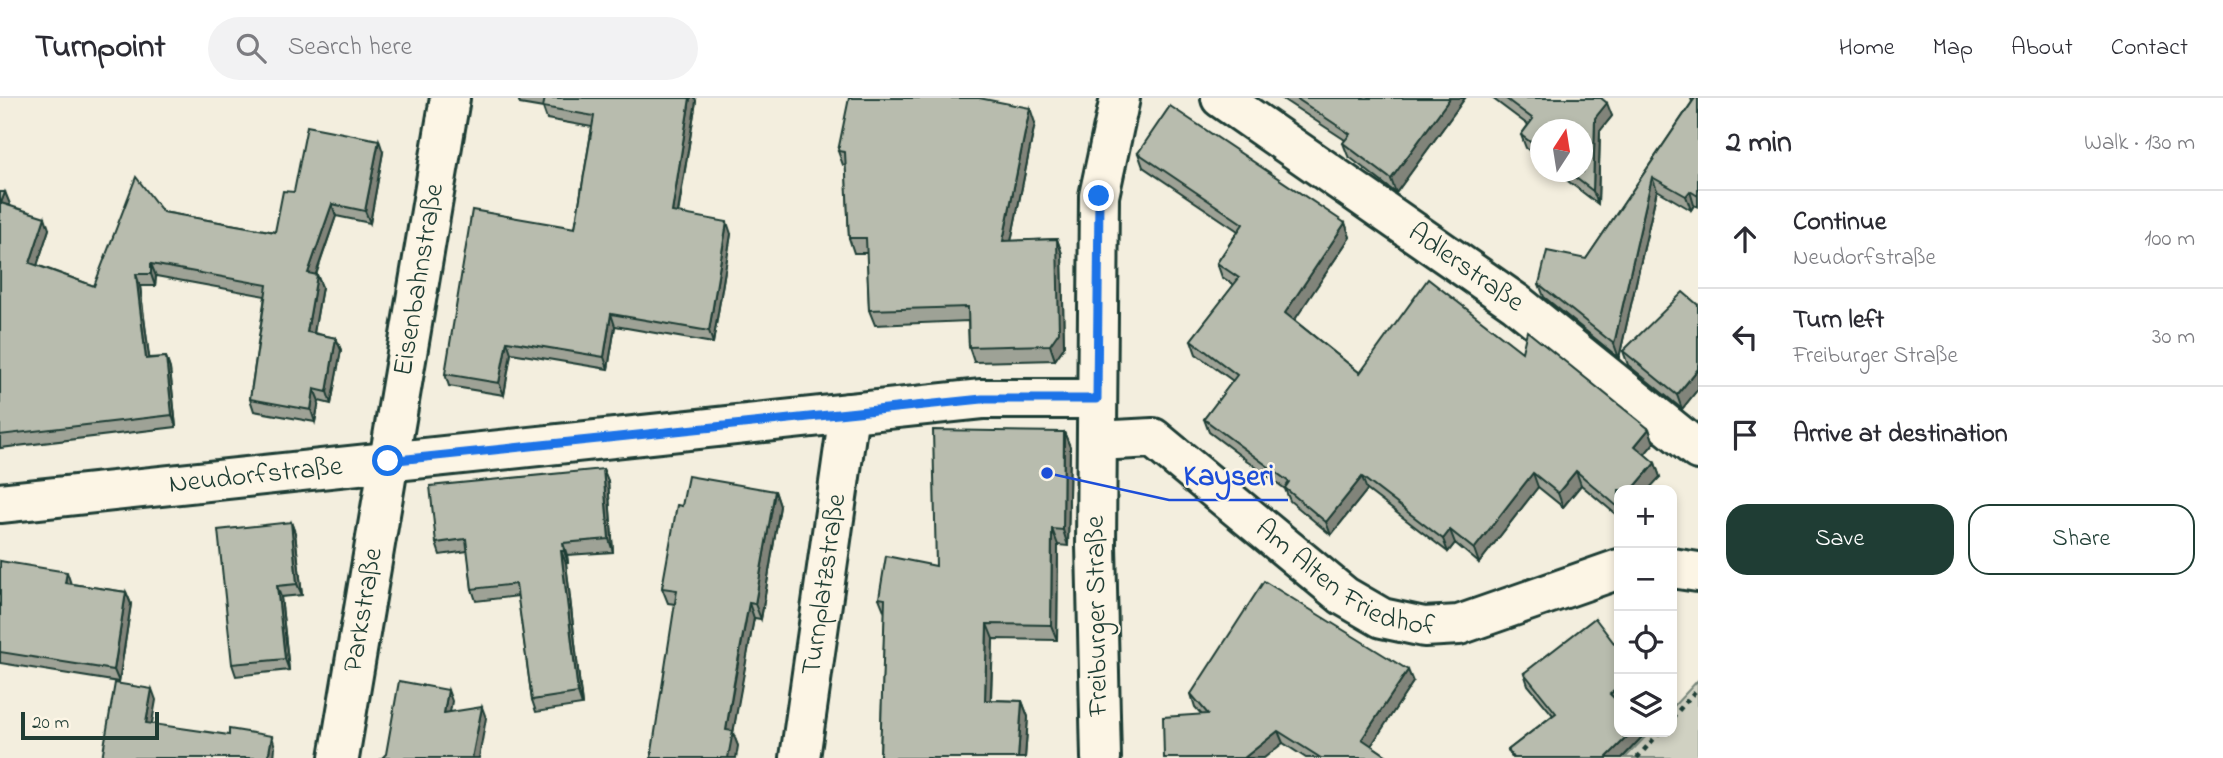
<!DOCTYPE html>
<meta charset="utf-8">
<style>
body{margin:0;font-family:"Indie Flower",sans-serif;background:#f2f2f3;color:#2b2b33}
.controls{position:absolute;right:21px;bottom:21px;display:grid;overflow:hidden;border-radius:14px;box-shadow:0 4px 10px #0003}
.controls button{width:63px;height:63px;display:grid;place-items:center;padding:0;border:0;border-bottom:2px solid #e1e1e2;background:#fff;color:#2b2b33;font:35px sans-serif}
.compass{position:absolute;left:1530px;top:21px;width:63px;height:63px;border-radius:50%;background:#fff;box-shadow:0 4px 10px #0003;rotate:12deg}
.scale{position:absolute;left:21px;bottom:18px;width:138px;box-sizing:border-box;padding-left:7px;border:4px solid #1f3d34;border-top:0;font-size:19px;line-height:24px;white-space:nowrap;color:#1f3d34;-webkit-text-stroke:5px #fcf5e5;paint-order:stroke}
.stop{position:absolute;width:21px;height:21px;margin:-16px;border:5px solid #1a73e8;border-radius:50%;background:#fff}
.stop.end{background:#1a73e8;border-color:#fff;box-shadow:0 2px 7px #0008}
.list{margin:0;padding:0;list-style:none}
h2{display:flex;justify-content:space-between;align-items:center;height:91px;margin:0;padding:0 28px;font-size:30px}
h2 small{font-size:23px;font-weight:400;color:#7c7c81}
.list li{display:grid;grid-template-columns:46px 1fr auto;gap:21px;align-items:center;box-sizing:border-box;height:98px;padding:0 28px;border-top:2px solid #e1e1e2}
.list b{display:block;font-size:26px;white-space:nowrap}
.list p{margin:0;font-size:23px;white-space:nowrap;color:#7c7c81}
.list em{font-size:23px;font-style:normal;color:#7c7c81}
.actions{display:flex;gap:14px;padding:21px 28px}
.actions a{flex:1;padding:16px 0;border:2px solid #1f3d34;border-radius:21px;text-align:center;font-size:24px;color:#1f3d34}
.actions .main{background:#1f3d34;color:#fff}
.icon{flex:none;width:38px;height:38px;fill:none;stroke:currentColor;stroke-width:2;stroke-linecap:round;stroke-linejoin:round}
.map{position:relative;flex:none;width:1698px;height:660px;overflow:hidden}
header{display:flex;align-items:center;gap:42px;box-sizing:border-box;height:98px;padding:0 35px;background:#fff;border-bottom:2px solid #e1e1e2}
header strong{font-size:33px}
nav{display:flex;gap:38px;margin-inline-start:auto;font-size:24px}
.search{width:490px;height:63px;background:#f2f2f3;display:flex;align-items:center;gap:18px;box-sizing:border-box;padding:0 24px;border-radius:38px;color:#7c7c81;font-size:26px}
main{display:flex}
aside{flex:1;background:#fff}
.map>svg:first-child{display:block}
.green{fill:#d0d1c2;stroke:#78877b;stroke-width:2}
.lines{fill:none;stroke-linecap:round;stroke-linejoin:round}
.minor-casing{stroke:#1f3d34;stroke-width:44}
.path{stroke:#1f3d34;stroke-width:4.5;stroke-dasharray:5 5;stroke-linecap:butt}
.minor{stroke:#fcf5e5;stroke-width:38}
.wall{fill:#9ea296;stroke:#1f3d34;stroke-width:2}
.shaded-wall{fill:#81847a;stroke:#1f3d34;stroke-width:2}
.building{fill:#b8bcae;stroke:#1f3d34;stroke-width:2}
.route{stroke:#1a73e8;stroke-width:9}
.labels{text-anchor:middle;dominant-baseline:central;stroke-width:5;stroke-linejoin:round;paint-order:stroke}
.street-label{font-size:28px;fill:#1f3d34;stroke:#fcf5e5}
.leader{fill:none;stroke:#1d4ed8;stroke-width:2.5}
.callout-dot{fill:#1d4ed8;stroke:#fcf5e5;stroke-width:2.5}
.callout-label{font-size:30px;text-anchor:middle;font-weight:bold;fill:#1d4ed8;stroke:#fcf5e5;stroke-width:5;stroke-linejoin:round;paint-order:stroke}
</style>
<header>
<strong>Turnpoint</strong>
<div class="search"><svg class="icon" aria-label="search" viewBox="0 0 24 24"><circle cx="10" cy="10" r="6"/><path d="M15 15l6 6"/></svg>Search here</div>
<nav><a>Home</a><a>Map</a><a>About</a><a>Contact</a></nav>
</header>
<main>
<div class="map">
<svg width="1698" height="660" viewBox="0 0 1698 660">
<rect width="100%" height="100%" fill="#f3eede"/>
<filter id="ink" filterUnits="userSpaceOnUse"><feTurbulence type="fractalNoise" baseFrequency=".0143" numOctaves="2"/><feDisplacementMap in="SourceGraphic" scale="14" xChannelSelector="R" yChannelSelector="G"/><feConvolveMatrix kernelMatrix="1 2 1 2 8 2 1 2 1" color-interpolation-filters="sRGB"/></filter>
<g filter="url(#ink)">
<path class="green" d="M1698,582V660H1625L1650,634H1672V610Z"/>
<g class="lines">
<g class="minor-casing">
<g id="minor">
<path id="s1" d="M1221,0L1516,205L1698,352"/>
<path id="s2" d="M1097,343L1153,340L1344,498L1382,520L1424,529L1459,527L1619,471"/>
<path id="s3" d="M0,405L982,301H1097"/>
<path d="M1672,470L1698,474"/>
<path id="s4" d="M339,660L450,0"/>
<path id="s5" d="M800,660L849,315"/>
<path d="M1101,660L1096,448L1099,98L1120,0"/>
</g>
</g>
<g class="path">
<path d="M1672,620L1698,590"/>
<path d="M1637,660L1660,634"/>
</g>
<use href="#minor" class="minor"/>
</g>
<g class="wall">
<path d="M518,0H695L696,3L678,116L731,136L713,245L615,228L608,271L511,255L504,297L449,288L445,276L575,130L592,29L547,21L543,10L520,6Z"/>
<path d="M1281,0H1465L1396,95L1348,58L1343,45L1345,42Z"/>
<path d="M1492,0H1601L1612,18L1600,33L1598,106L1556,74H1583L1541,32V62L1526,50L1521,37L1528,27Z"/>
<path d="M1691,0H1698V109L1694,107L1691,112L1657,92L1619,260L1544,199L1539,186L1586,161L1692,4Z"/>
<path d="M1035,25L1011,143L1057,141L1062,156L1064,249L1055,262L974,264L969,249L968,223L875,227L869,212L867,155H854L849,140L846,68L843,67L838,53Z"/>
<path d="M383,54L370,125L336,118L316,177H317L322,189L314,235L336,240L341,252L331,306L319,303L315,324L254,313L250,301L265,198L156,178L155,188H140L149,260L166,259L170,271L176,329L0,350V94H5L9,107L49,131L37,167L94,188L163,114L275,134L294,94Z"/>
<path d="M1138,55L1345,125L1350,139L1294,222L1360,275L1522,254L1649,331L1654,345L1644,356L1655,365L1660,379L1619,392V419L1581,387L1563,409L1538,389L1479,465L1455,445L1448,454L1367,392L1331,437L1290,403L1285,391L1209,334L1204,321L1233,283L1196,256L1191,242L1234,187L1222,179L1217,165L1238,133L1143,69Z"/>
<path d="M1698,207V291L1682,311L1628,267L1623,253Z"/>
<path d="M1064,334L1070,349L1068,448L1058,447L1057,542L993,541L991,602L1022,603L1028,619L1025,660H880L885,515L879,500L936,468Z"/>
<path d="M603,371L608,383L613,454L567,457L568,465H566L582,607L536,614L532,602L518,498L476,503L472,491L468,453L440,457L436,445Z"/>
<path d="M775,393L780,408L761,521L754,520L739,599L733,635L738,648L675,506L668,505L662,490L682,408Z"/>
<path d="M291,424L295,435L302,497L281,499L289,572L236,578L232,566Z"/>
<path d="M0,463L71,486L126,494L131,506L119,584L0,565Z"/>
<path d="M1619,541V634H1643L1644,637L1622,660H1512L1508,652L1553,617L1528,587L1524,575L1614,545Z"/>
<path d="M1413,584L1371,647L1390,660H1306L1283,645L1202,617L1195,609L1191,596Z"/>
</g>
<g class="shaded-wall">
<path d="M690,0H695L696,3L676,126L672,114Z"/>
<path d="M1450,0H1465L1396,95L1391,81Z"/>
<path d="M1607,5L1612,18L1600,33L1598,106L1593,93L1595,20Z"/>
<path d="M1030,10L1035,25L1008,158L1003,143Z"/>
<path d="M379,42L383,54L370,125L365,113Z"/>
<path d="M1652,79L1657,92L1619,260L1614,246Z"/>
<path d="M1690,93L1694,107L1691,112L1686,98Z"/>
<path d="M5,94L10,106L6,117L1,105Z"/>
<path d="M332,106L336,118L312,187L308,175Z"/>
<path d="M45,119L49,131L34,177L30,165Z"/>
<path d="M727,124L731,136L713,245L709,233Z"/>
<path d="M1345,125L1350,139L1290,229L1285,215Z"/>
<path d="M1057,141L1062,156L1064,249L1055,262L1050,247Z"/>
<path d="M151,166L156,178L155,188L151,176Z"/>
<path d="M136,176L140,188L151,273L146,261Z"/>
<path d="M317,177L322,189L312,246L307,234Z"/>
<path d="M611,216L615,228L608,271L604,259Z"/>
<path d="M336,240L341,252L331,306L327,294Z"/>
<path d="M507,243L511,255L504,297L499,285Z"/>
<path d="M166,259L170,271L176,329L172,317Z"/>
<path d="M1698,271V291L1682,311L1677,297Z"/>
<path d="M314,291L319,303L315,324L311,312Z"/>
<path d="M1649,331L1654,345L1640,362L1635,348Z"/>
<path d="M1064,334L1070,349L1068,448L1063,432Z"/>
<path d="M1655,365L1660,379L1648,392H1632Z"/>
<path d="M603,371L608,383L613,454L609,441Z"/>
<path d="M1576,373L1581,387L1563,409L1558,395Z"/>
<path d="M1533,375L1538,389L1479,465L1474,451Z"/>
<path d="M1362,379L1367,392L1331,437L1326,424Z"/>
<path d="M775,393L780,408L761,521L755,506Z"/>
<path d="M291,424L295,435L302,497L297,486Z"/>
<path d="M1052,431L1058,447L1057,542L1051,527Z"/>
<path d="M1450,432L1455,445L1448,454L1443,441Z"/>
<path d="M563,445L567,457L568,465L564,453Z"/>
<path d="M561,453L566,465L582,607L578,595Z"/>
<path d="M67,474L71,486L69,497L65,485Z"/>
<path d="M277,488L281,499L289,572L285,561Z"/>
<path d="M126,494L131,506L119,584L114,572Z"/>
<path d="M749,505L754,520L733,635L738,648L736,660H728L726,632Z"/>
<path d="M987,526L993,541L990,617L985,602Z"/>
<path d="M1408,572L1413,584L1367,654L1362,641Z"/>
<path d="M1619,589V604L1614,608L1610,596Z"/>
<path d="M152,591L156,602L150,636L146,625Z"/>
<path d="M448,592L452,603L448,626L444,615Z"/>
<path d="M1022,603L1028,619L1025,660H1018Z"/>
<path d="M482,609L486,620L479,660H472Z"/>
<path d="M1278,633L1283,645L1264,660H1244Z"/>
<path d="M1632,634H1643L1644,637L1622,660H1606Z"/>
<path d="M272,638L275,649L274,660H268Z"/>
</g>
<g class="building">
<path d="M545,0H690L672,114L727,124L709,233L611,216L604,259L507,243L499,285L445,276L472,112L575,130L594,18L543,9Z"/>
<path d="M849,0H979L1030,10L1003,143L1057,141L1059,234L1050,247L969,249L968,209L869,212L866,140H849L845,54L838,53Z"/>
<path d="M1296,0H1450L1391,81L1343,45L1350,36Z"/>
<path d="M1505,0H1601L1607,5L1595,20L1593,93L1568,74H1583V32H1541V52L1521,37L1533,21Z"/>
<path d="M1695,0H1698V98L1690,93L1686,98L1652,79L1614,246L1539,186L1547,153L1586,161Z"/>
<path d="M1170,8L1345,125L1285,215L1360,275L1428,181L1522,254L1527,233L1649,331L1635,348L1655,365L1632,392H1619V407L1618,409L1576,373L1558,395L1533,375L1474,451L1450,432L1443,441L1362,379L1326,424L1285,390L1289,384L1204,321L1237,277L1191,242L1239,180L1217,165L1243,126L1138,55Z"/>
<path d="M307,28L379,42L365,113L332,106L308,175L317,177L307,234L336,240L327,294L314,291L311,312L250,301L267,187L151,166V176H136L146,261L166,259L172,317L0,337V94H5L1,105L45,119L30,165L94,188L136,79L163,114L275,134L283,93L294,94Z"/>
<path d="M1683,194L1698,207V271L1677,297L1623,253Z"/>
<path d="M933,332L1064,334L1063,432L1052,431L1051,527L987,526L985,602L1022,603L1018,660H880L885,501L879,500L886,458L936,468Z"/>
<path d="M603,371L609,441L563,445L564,453H561L578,595L532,602L516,486L472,491L466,441L436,445L430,388Z"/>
<path d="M688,378L775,393L755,506L749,505L734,584L726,632L733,633L728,660H651L677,492L662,490L677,407L682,408Z"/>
<path d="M291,424L297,486L277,488L285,561L232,566L218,432Z"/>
<path d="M0,463L67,474L65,485L126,494L114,572L0,554Z"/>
<path d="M1264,483L1408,572L1362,641L1390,660H1321L1278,633L1244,660H1164L1163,619L1208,616L1191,596Z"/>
<path d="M1595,520L1614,545L1619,541V589L1610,596L1619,605V634H1632L1606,660H1513L1508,652L1556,615L1524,575Z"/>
<path d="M399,583L448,592L444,615L482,609L472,660H382L386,656Z"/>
<path d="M115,585L152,591L146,625L229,637V631L272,638L268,660H102Z"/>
</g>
</g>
<g class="lines" filter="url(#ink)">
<path class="route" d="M388,363L982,301H1097L1099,98"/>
</g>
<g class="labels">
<g class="street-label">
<text stroke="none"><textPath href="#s1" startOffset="298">Adlerstraße</textPath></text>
<text stroke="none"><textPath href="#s4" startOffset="485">Eisenbahnstraße</textPath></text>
<text stroke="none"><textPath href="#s3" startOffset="257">Neudorfstraße</textPath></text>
<text stroke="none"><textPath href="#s2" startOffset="298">Am Alten Friedhof</textPath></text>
<text stroke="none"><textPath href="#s5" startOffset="175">Turnplatzstraße</textPath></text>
<text stroke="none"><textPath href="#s4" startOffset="150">Parkstraße</textPath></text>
<text transform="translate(1098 518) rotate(-91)">Freiburger Straße</text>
</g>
</g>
<path class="leader" d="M1047 375L1169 402H1288"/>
<circle class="callout-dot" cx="1047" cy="375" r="7"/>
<g class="callout-label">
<text x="1229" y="387">Kayseri</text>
</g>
</svg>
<div class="controls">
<button>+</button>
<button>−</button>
<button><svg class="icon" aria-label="locate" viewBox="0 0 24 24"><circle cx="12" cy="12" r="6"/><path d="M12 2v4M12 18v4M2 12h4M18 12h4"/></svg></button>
<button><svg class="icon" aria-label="layers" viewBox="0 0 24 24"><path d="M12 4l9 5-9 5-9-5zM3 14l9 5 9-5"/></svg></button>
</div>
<svg class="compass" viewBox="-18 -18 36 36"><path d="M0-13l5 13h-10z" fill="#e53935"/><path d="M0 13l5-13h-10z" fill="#7c7c81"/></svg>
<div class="scale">20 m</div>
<div class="stop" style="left:388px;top:363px"></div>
<div class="stop end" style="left:1099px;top:98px"></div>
</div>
<aside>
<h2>2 min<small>Walk · 130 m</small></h2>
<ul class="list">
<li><svg class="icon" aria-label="ahead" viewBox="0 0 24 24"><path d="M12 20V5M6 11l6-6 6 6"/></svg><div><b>Continue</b><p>Neudorfstraße</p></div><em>100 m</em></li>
<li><svg class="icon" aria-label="left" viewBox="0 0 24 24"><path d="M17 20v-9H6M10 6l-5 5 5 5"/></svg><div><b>Turn left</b><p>Freiburger Straße</p></div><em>30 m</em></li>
<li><svg class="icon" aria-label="arrive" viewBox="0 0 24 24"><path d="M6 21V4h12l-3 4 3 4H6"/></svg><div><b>Arrive at destination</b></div></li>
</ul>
<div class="actions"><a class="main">Save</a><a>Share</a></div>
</aside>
</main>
